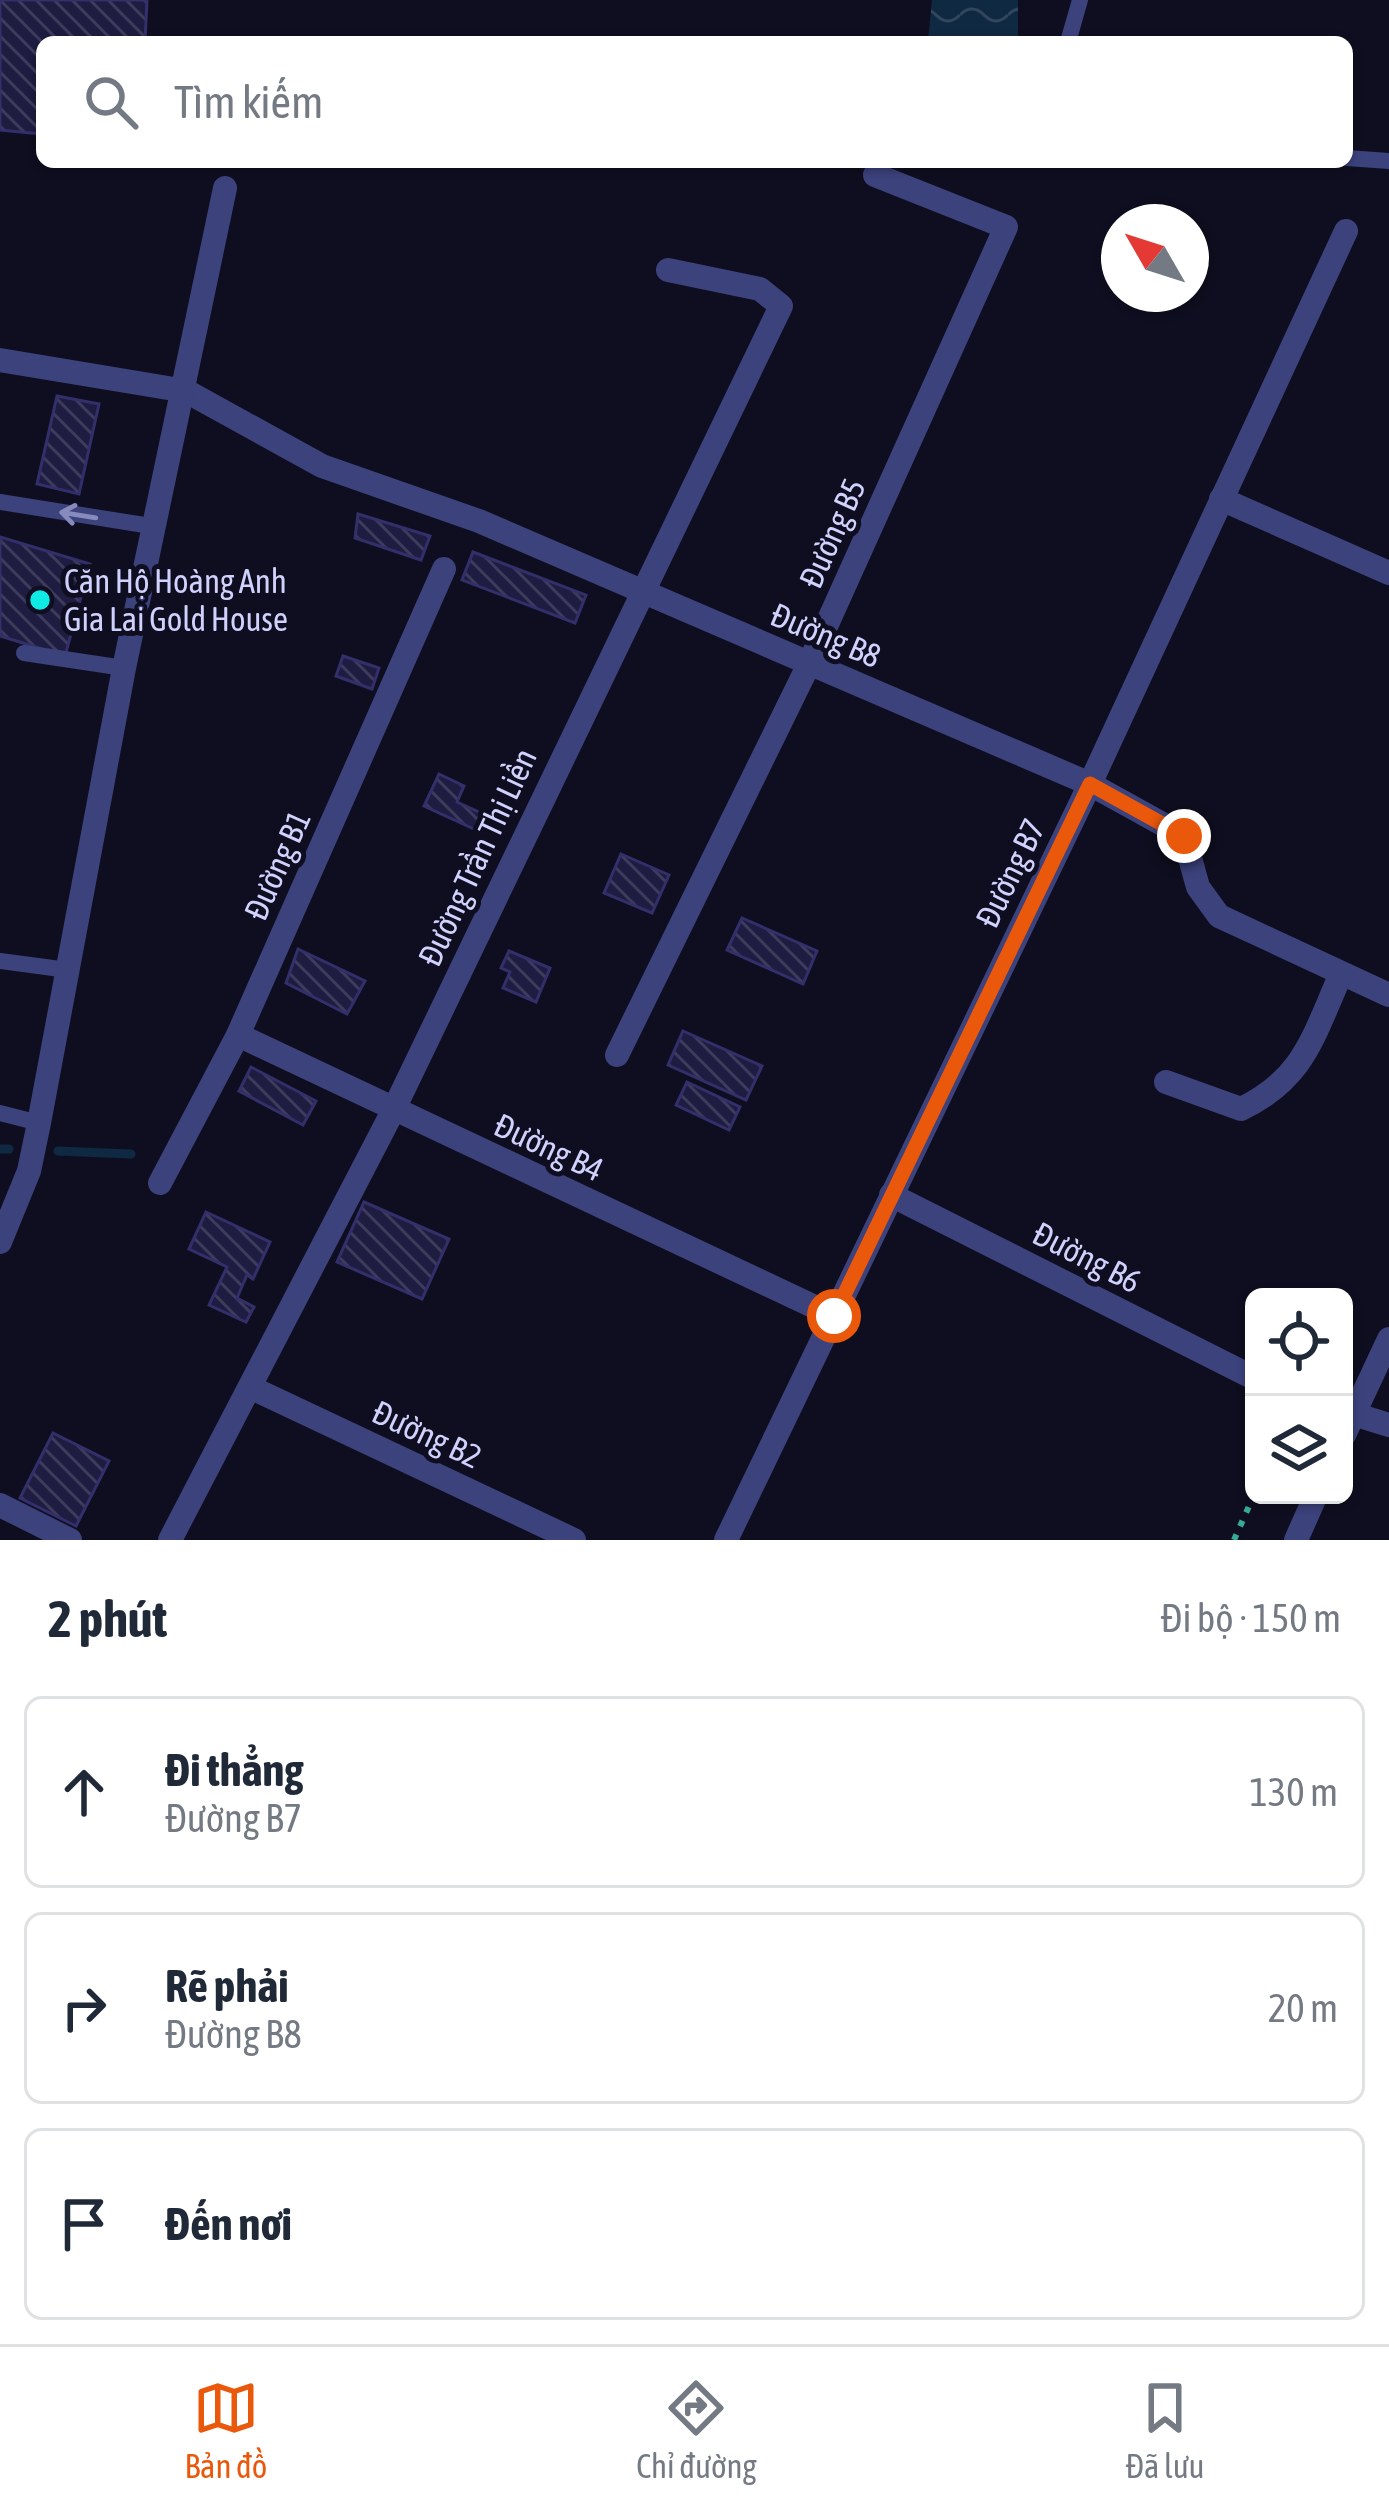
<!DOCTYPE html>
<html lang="vi">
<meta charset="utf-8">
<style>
body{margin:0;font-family:"Asap Condensed",sans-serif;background:#f2f2f3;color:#1f2937}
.controls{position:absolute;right:36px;bottom:36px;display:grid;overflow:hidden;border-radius:18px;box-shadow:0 3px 9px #0004}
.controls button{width:108px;height:108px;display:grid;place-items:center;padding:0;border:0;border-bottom:3px solid #e0e1e3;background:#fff;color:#1f2937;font:60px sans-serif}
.compass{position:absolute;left:1101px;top:204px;width:108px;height:108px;border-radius:50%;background:#fff;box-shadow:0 3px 9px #0004;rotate:309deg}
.stop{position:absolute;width:36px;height:36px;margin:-27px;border:9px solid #ea580c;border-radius:50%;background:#fff}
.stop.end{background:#ea580c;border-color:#fff;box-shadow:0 3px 12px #0008}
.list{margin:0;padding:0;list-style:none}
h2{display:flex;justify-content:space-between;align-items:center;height:156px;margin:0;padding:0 48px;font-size:51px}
h2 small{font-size:39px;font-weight:400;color:#747a83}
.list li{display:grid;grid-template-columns:78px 1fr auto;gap:36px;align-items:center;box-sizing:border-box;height:192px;margin:0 24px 24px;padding:0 24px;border:3px solid #e0e1e3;border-radius:18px}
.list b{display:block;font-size:45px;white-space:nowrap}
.list p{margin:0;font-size:39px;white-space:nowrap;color:#747a83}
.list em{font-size:39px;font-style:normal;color:#747a83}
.icon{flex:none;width:66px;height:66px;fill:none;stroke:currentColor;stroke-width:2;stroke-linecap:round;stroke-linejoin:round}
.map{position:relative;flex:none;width:1389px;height:1540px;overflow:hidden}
.search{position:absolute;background:#fff;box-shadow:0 3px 9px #0004;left:36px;right:36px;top:36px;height:132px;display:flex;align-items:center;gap:30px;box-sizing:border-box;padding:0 42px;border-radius:18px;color:#747a83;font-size:45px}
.sheet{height:804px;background:#fff}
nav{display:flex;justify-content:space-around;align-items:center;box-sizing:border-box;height:168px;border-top:3px solid #e0e1e3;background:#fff;font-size:33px;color:#747a83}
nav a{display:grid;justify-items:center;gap:6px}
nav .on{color:#ea580c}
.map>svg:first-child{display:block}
.water{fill:url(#water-waves)}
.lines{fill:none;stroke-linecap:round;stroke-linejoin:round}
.stream{stroke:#102942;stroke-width:9}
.building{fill:url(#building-back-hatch);stroke:#332f6a;stroke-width:3}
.path{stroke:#35ab95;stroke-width:6;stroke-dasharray:6 9;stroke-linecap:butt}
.lane{stroke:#3c427c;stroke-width:16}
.street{stroke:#3c427c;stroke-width:24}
.oneway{stroke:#868abc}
.route{stroke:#ea580c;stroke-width:15}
.poi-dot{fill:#0feae4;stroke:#0f0e20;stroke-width:4.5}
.labels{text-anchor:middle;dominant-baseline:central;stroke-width:10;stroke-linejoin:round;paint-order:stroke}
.street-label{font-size:33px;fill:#d0d1fc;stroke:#0f0e20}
.poi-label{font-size:33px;fill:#d0d1fc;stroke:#0f0e20;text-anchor:start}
</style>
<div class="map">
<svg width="1389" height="1540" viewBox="0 0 1389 1540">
<defs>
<pattern id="water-waves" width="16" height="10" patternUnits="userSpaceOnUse" patternTransform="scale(3)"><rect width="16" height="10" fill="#102942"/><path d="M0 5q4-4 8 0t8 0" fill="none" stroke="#32475e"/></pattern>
<pattern id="building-back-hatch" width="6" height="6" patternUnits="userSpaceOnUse" patternTransform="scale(3)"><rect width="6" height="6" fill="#1e1c40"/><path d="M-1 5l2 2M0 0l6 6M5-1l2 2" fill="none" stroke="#3e3c5c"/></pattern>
</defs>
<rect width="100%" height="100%" fill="#0f0e20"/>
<path class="water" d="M932,0H1018V42H928Z"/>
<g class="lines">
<g class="stream">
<path d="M0,1149H9"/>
<path d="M58,1151L131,1154"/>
</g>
</g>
<g class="building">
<path d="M0,0H147L145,42H42V134L0,130Z"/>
<path d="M57,396L99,404L79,494L37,484Z"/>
<path d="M358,514L430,536L421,560L355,538Z"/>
<path d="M0,537L90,564L65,656L0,636Z"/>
<path d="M473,552L586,595L575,623L462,580Z"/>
<path d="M343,656L379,668L372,689L336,676Z"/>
<path d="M439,774L464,786L457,802L481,813L474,829L424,806Z"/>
<path d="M621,854L669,875L652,913L604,893Z"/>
<path d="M742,918L817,951L803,984L727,950Z"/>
<path d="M298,949L365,981L347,1014L286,983Z"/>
<path d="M509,951L550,968L536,1002L503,988L510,972L501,968Z"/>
<path d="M683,1031L762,1066L746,1100L668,1065Z"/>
<path d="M251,1067L316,1101L303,1125L239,1091Z"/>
<path d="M687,1082L740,1107L729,1130L676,1105Z"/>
<path d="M364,1202L449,1239L422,1299L337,1262Z"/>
<path d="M206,1212L270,1242L253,1279L247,1275L237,1298L254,1307L246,1322L209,1305L227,1267L189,1249Z"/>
<path d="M53,1433L109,1461L76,1526L20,1498Z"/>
</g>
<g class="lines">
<path class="path" d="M1234,1540L1254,1495"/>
<g class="lane">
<path d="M1068,42L1080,0"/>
<path d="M1347,158L1389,161"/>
<path d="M0,502L157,527"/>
<path d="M24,653L124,668"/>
<path d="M0,961L68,970"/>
<path d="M0,1113L39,1123"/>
</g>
<g class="street">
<path d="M0,360L186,391L322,466L479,521L1090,784L1184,836L1198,887L1219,916L1389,995"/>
<path d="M1221,499L1389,573"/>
<path d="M238,1035L834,1316"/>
<path d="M617,1055L809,664L1006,227L875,175"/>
<path d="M1166,1082L1241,1109C1305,1078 1313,1036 1341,974"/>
<path d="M160,1183L238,1035L444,569"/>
<path d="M891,1195L1254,1378"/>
<path d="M0,1242L29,1171L39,1123L124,668L225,188"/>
<path d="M252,1388L574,1540"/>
<path d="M1344,1411L1389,1425"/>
<path d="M1344,1435L1389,1339"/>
<path d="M0,1505L70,1540"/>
<path d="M170,1540L393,1111L781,306L760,289L668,270"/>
<path d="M726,1540L1090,784L1346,231"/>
<path d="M1296,1540L1316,1495"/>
</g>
</g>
<defs><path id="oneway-shaft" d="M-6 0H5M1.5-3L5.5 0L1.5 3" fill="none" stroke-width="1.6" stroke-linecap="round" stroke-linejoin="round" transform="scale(3)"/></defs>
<use class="oneway" href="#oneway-shaft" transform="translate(78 515) rotate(-171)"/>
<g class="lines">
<path class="route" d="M834,1316L1090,784L1184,836"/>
</g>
<circle class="poi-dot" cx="40" cy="600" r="12"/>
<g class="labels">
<g class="street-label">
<text transform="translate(832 533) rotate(-66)">Đường B5</text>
<text transform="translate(826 635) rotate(23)">Đường B8</text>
<text transform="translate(477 857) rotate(-65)">Đường Trần Thị Liền</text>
<text transform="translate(277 865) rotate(-66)">Đường B1</text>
<text transform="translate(1010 873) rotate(-64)">Đường B7</text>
<text transform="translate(549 1147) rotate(25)">Đường B4</text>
<text transform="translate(1087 1257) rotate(27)">Đường B6</text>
<text transform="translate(427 1434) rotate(25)">Đường B2</text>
</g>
<g class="poi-label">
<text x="64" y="581">Căn Hộ Hoàng Anh<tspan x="64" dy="38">Gia Lai Gold House</tspan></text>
</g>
</g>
</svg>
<div class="controls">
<button><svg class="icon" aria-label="locate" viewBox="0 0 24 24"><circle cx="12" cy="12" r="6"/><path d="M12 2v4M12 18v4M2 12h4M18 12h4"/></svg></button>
<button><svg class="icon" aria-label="layers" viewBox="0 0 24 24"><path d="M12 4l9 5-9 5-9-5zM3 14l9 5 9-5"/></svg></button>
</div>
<svg class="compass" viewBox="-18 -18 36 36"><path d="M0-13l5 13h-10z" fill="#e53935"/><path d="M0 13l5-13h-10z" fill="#747a83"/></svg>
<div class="stop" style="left:834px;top:1316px"></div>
<div class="stop end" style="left:1184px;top:836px"></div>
<div class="search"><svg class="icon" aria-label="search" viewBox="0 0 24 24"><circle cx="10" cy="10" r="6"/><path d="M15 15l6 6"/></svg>Tìm kiếm</div>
</div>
<section class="sheet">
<h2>2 phút<small>Đi bộ · 150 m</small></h2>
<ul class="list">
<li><svg class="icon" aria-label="ahead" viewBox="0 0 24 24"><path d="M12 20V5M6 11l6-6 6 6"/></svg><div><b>Đi thẳng</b><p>Đường B7</p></div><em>130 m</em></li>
<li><svg class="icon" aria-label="right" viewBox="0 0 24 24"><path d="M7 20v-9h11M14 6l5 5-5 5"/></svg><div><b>Rẽ phải</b><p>Đường B8</p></div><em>20 m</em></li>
<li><svg class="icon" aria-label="arrive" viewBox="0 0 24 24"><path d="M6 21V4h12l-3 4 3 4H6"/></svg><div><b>Đến nơi</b></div></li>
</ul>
</section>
<nav>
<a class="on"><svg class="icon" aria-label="map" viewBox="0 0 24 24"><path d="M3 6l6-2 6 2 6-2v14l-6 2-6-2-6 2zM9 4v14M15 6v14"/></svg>Bản đồ</a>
<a><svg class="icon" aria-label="directions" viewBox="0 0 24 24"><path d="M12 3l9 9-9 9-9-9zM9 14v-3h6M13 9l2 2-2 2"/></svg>Chỉ đường</a>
<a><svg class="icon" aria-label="saved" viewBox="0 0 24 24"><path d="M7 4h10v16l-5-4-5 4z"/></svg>Đã lưu</a>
</nav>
